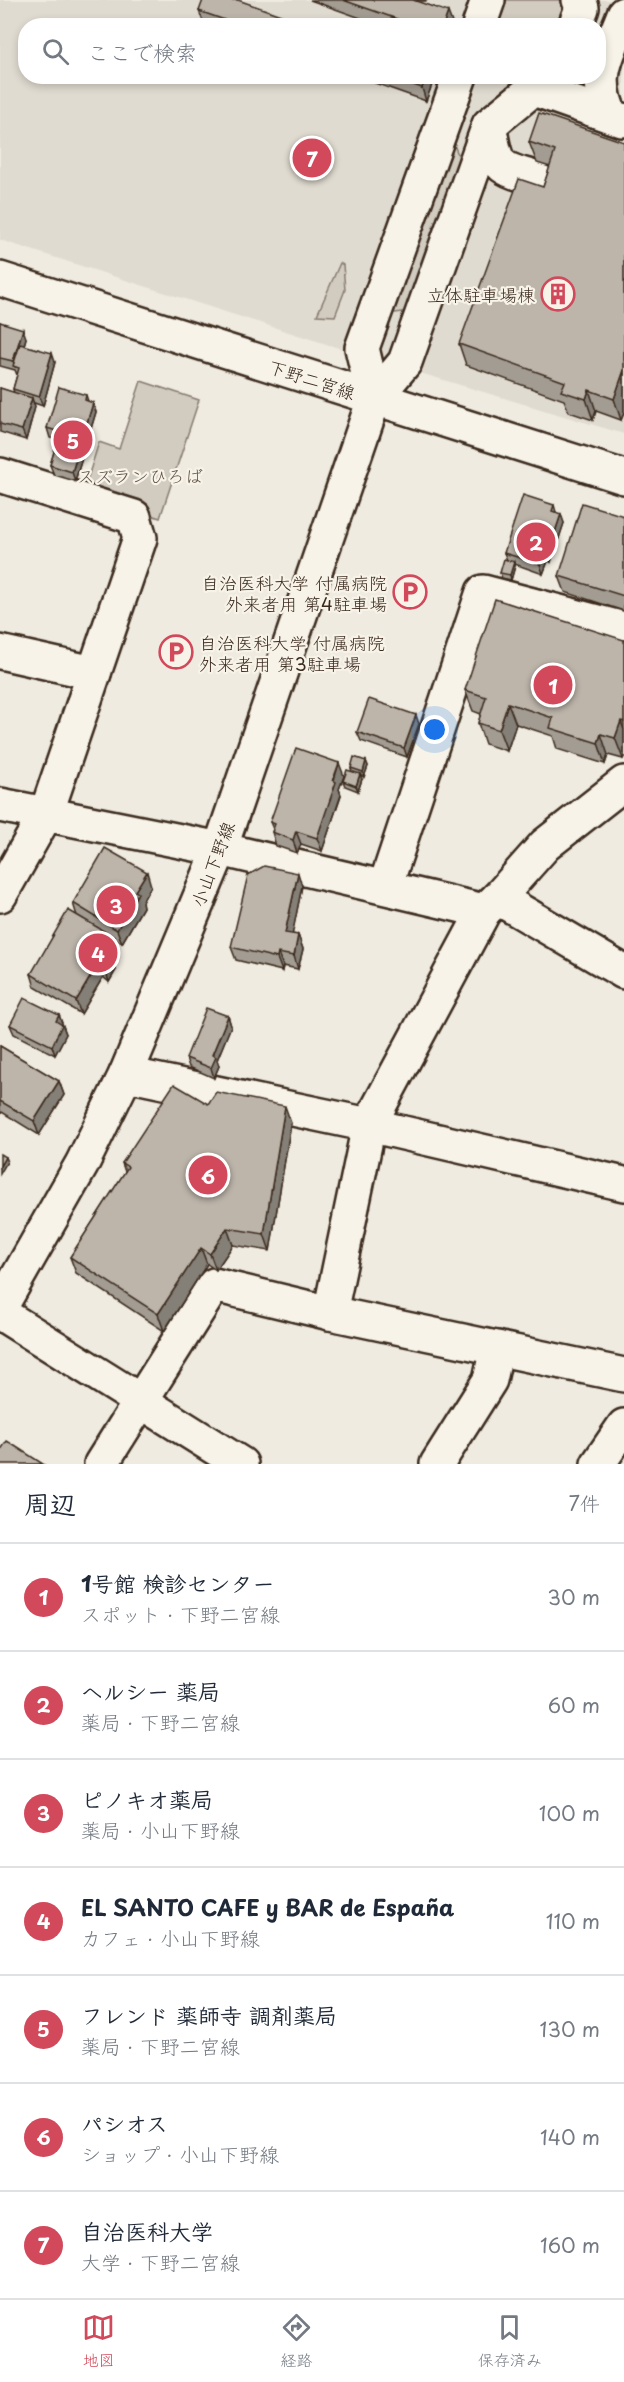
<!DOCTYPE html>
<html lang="ja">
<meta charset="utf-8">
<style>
body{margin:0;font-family:"Playpen Sans","Klee One",sans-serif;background:#f2f2f3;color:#1f2937}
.you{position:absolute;left:435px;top:730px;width:21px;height:21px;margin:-15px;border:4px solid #fff;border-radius:50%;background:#1a73e8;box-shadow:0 0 0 9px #1a73e833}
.badge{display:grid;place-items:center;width:39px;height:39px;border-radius:50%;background:#d1495b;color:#fff;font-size:20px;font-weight:700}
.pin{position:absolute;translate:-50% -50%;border:3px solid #fff;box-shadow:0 2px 6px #0006}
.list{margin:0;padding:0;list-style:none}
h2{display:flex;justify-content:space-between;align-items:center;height:78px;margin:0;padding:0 24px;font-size:26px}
h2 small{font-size:20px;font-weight:400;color:#747a83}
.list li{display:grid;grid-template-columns:39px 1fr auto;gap:18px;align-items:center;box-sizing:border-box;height:108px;padding:0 24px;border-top:2px solid #e0e1e3}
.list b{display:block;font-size:22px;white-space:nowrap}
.list p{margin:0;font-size:20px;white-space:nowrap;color:#747a83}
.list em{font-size:20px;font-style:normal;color:#747a83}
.icon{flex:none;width:33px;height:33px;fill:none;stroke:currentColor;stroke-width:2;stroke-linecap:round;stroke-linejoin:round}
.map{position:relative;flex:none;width:624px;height:1464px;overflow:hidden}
.search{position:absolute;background:#fff;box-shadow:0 3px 9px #0003;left:18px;right:18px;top:18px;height:66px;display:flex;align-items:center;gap:15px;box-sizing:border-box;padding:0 21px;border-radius:24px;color:#747a83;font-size:22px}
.sheet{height:834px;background:#fff}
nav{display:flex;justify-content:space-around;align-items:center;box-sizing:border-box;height:84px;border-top:2px solid #e0e1e3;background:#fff;font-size:16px;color:#747a83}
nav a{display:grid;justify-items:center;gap:3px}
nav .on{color:#d1495b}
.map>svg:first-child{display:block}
.built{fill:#e0dbd0;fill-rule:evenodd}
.green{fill:#d1cbc0;stroke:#867a6f;stroke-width:1.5}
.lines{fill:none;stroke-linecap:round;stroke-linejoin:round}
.minor-casing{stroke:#3b2a1e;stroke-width:38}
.major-casing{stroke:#3b2a1e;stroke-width:38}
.minor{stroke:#f7f3e8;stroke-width:33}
.major{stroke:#f7f3e8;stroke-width:33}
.wall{fill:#a39c92;stroke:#3b2a1e;stroke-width:1.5}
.shaded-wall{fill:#847f77;stroke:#3b2a1e;stroke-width:1.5}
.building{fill:#bdb5aa;stroke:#3b2a1e;stroke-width:1.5}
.labels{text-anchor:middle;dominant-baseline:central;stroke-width:4.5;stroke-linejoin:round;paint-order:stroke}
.poi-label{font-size:18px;fill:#3b2a1e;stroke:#f7f3e8;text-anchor:end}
.street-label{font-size:18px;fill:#3b2a1e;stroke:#f7f3e8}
.park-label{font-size:18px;fill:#605246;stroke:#f7f3e8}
</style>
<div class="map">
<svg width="624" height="1464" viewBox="0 0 624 1464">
<rect width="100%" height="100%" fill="#efebe0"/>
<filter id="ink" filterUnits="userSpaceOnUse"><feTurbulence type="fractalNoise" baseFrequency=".0167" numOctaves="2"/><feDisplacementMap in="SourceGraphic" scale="12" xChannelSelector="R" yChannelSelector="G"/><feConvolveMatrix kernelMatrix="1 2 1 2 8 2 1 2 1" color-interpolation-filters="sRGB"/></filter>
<g filter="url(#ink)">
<path class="built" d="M0,0H624V434L370,358L0,240ZM26,26H598V76H26Z"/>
<g class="green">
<path d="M505,0H560L567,9L561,25L495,26Z"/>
<path d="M449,147H455L460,160L408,306L403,312L395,313L390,307Z"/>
<path d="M340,263L343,265L345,290L335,316L317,315Z"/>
<path d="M141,381L199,400L160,518L83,493L99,442L119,449Z"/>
</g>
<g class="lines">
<g class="minor-casing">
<g id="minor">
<path d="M479,26L488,0"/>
<path d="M575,26L582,8L579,0"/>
<path d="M534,89L622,120"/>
<path d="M611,116C591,75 609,54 624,14"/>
<path d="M489,125C492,137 493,158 503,166C522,181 552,169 544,207"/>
<path d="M374,399L405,362L489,125L549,76"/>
<path d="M374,399L362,348L460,76"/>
<path d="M0,475L134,517L140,538L46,814L0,895"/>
<path d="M0,652L94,673"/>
<path d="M0,805L220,849L484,911"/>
<path d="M385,887L483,592L624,629"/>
<path d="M498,898L624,972"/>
<path d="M126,1074L369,1125L624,1184"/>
<path d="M0,1313L241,1464"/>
<path d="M330,1313L369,1125L484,911L498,898L545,845L624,783"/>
<path d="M101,1464L214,1285L330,1313L624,1375"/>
<path d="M437,1464L490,1380L497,1348"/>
<path d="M598,1464L624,1426"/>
</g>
</g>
<g class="major-casing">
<g id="major">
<path d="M0,279L624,477"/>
<path d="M0,1308L82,1164L126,1074L220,849L374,399"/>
</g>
</g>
<use href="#minor" class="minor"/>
<use href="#major" class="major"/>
</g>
<g class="wall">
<path d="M310,0H427L426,1H416L453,26H383Z"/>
<path d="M199,11L312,26H208L204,24Z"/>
<path d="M355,76H433L434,79L426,101Z"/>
<path d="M529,142H624V413L621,420L596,411L593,420L569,412L564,400L466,365L459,344L543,187L550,167L537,163Z"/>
<path d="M0,322L26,338L24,345L55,362L43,406L34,403L35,407L26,440L0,432V388L14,393L13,389L17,375L15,370L0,366Z"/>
<path d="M86,395L88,401L96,412L75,481L54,475L50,465L58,440L50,438L47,428Z"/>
<path d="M554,505L556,512L564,523L551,562L548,561L543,574L515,564V566L511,580L502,578L500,573L507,560L504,553Z"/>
<path d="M624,516V611L565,592L559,576Z"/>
<path d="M624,640V757L623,759L608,755L605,764L557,749L553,736L516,724L507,751L485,744L478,723L481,714L473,711L465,690Z"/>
<path d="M419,724L407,757L361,741L357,732Z"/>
<path d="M366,761L368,766L364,777L360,775L362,779L358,791L345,786L343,781L352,772L351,768Z"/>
<path d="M344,776L339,789L341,795L322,851L301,844L297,853L276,846L272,832L273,829L270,822Z"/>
<path d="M151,886L142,902L143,907L122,943L114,938L118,951L113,960L116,970L109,982L103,977L81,1014L35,987L31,974L77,916L73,903Z"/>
<path d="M302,886L292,934L298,935L303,949L298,969L283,966L282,971L236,960L231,947Z"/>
<path d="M59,1015L66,1034L55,1055L14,1034L10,1025Z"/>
<path d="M228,1016L231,1026L217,1060L219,1066L214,1078L189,1067L186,1058Z"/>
<path d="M0,1046L59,1081L64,1095L39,1135L2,1112L0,1115Z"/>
<path d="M208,1104L291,1123L270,1251L233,1245L216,1270L207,1264L164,1331L76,1273L70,1257L125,1172L122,1163Z"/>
</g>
<g class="shaded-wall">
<path d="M448,12L453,25L443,26Z"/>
<path d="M426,76H433L434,79L426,101L422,88Z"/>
<path d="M23,329L26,338L18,367H15L13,361Z"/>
<path d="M52,353L55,362L43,406L39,397Z"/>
<path d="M624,370V413L621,420L614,399Z"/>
<path d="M589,390L596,411L593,420L586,399Z"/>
<path d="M32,398L35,407L26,440L22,430Z"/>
<path d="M93,403L96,412L75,481L72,472Z"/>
<path d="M561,514L564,523L551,562L548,553Z"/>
<path d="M544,552L548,561L543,574L540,564Z"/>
<path d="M514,562L515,566L511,580L510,575Z"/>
<path d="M508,703L516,724L507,751L499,730Z"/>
<path d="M416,715L419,724L407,757L404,748Z"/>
<path d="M621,721L624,730V757L623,759L615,738Z"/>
<path d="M601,734L608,755L605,764L598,743Z"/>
<path d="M366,761L368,766L364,777L363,772Z"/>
<path d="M339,763L344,776L339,789L341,795L322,851L317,838Z"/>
<path d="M360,774L362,779L358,791L356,786Z"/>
<path d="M296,831L301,844L297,853L293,840Z"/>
<path d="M147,872L151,886L142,902L143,907L122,943L117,930L135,891Z"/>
<path d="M298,873L302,886L290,946L285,933Z"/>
<path d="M298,935L303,949L298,969L294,956Z"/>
<path d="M114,937L118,951L113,960L116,970L109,982L105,968V952Z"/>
<path d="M278,953L283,966L282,971L277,958Z"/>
<path d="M98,964L103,977L81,1014L76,1001Z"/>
<path d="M59,1015L66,1034L55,1055L52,1046L56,1021Z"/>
<path d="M228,1016L231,1026L217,1060L219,1066L214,1078L211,1068L212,1055Z"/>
<path d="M59,1081L64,1095L39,1135L34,1121Z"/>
<path d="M285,1106L291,1123L270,1251L264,1234Z"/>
<path d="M5,1157L7,1162L0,1174V1166Z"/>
<path d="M227,1228L233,1245L216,1270L210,1254Z"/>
<path d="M201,1248L207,1264L164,1331L158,1314Z"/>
</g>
<g class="building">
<path d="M203,0H238L312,26H242L199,11Z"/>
<path d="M343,0H413L448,12L443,26H417Z"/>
<path d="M389,76H426L422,88Z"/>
<path d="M539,113L624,142V370L614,399L589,390L586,399L561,391L565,382L459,344L519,179L543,187L555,151L529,142Z"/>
<path d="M0,322L23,329L13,361L0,358Z"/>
<path d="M20,344L52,353L39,397L13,389L19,368L13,366Z"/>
<path d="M59,387L86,395L85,400L93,403L72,472L50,465L60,432L47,428Z"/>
<path d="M0,388L32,398L22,430L0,424Z"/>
<path d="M523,495L554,505L552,511L561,514L548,553L544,552L540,564L504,553Z"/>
<path d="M582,503L624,516V596L559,576Z"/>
<path d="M504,559L514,562L510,575L500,573Z"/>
<path d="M495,599L624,640V722L621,721L615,738L601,734L598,743L550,728L553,718L508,703L499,730L478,723L486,697L465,690Z"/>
<path d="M369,699L416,715L404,748L357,732Z"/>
<path d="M296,748L339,763L333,780L336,782L317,838L296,831L293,840L272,832L275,824L270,822Z"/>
<path d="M354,757L366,761L363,772L351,768Z"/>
<path d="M347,770L360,774L356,786L343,781Z"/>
<path d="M105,848L147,872L135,891L138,893L117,930L73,903Z"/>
<path d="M264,866L298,873L285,933L298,935L294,956L278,953L277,958L231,947L248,875Z"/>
<path d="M68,910L114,937L105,952L112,956L105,968L98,964L76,1001L31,974Z"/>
<path d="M24,998L59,1015L56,1021L62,1025L52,1046L10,1025Z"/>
<path d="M206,1008L228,1016L212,1055L216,1057L211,1068L186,1058Z"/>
<path d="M0,1046L59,1081L34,1121L0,1101Z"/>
<path d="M174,1084L208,1104L216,1092L285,1106L264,1234L227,1228L210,1254L201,1248L158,1314L70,1257L128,1167L122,1163Z"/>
<path d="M0,1154L5,1157L0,1166Z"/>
<path d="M7,1441L43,1464H0V1451Z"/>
</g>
</g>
<defs>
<g id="building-ring" transform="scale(1.725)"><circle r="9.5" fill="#f7f3e8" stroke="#d1495b" stroke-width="1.5"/><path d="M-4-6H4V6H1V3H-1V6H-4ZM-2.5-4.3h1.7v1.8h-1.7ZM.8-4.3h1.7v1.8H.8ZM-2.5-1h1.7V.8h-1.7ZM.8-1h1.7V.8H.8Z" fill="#d1495b"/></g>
<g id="parking-ring" transform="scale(1.725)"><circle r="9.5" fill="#f7f3e8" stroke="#d1495b" stroke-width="1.5"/><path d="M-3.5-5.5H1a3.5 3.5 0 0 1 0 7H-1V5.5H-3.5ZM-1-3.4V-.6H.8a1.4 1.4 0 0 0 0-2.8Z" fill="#d1495b"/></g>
</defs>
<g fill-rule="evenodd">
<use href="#building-ring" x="558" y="294"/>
<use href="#parking-ring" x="410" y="592"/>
<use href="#parking-ring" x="176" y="652"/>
</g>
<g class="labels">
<g class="poi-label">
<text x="535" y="294">立体駐車場棟</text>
<text x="387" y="582">自治医科大学 付属病院<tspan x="387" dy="21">外来者用 第4駐車場</tspan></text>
<text x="199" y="642" text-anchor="start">自治医科大学 付属病院<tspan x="199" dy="21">外来者用 第3駐車場</tspan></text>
</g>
<g class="street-label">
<text transform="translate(312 379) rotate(18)">下野二宮線</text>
<text transform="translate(212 864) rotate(-69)">小山下野線</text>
</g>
<g class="park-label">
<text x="140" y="475">スズランひろば</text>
</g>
</g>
</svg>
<div class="you"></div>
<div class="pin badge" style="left:553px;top:685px">1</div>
<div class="pin badge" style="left:536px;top:542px">2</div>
<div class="pin badge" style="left:116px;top:905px">3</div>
<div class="pin badge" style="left:98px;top:953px">4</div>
<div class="pin badge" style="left:73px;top:440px">5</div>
<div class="pin badge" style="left:208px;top:1175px">6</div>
<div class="pin badge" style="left:312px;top:158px">7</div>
<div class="search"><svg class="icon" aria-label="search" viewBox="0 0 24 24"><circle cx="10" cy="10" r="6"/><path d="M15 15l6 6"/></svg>ここで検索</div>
</div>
<section class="sheet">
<h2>周辺<small>7件</small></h2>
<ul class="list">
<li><span class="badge">1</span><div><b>1号館 検診センター</b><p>スポット · 下野二宮線</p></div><em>30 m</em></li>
<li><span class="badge">2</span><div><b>ヘルシー 薬局</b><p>薬局 · 下野二宮線</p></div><em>60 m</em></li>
<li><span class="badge">3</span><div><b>ピノキオ薬局</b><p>薬局 · 小山下野線</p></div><em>100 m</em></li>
<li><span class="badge">4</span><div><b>EL SANTO CAFE y BAR de España</b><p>カフェ · 小山下野線</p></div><em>110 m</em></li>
<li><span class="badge">5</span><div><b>フレンド 薬師寺 調剤薬局</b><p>薬局 · 下野二宮線</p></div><em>130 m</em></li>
<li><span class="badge">6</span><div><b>パシオス</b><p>ショップ · 小山下野線</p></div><em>140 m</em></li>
<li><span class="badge">7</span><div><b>自治医科大学</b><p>大学 · 下野二宮線</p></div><em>160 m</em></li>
</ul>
</section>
<nav>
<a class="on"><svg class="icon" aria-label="map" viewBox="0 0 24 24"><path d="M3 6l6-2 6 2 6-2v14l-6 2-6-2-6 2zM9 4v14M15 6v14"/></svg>地図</a>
<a><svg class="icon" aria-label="directions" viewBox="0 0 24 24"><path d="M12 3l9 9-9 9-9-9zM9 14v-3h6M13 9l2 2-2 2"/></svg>経路</a>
<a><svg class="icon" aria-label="saved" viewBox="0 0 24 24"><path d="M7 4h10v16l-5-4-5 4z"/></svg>保存済み</a>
</nav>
